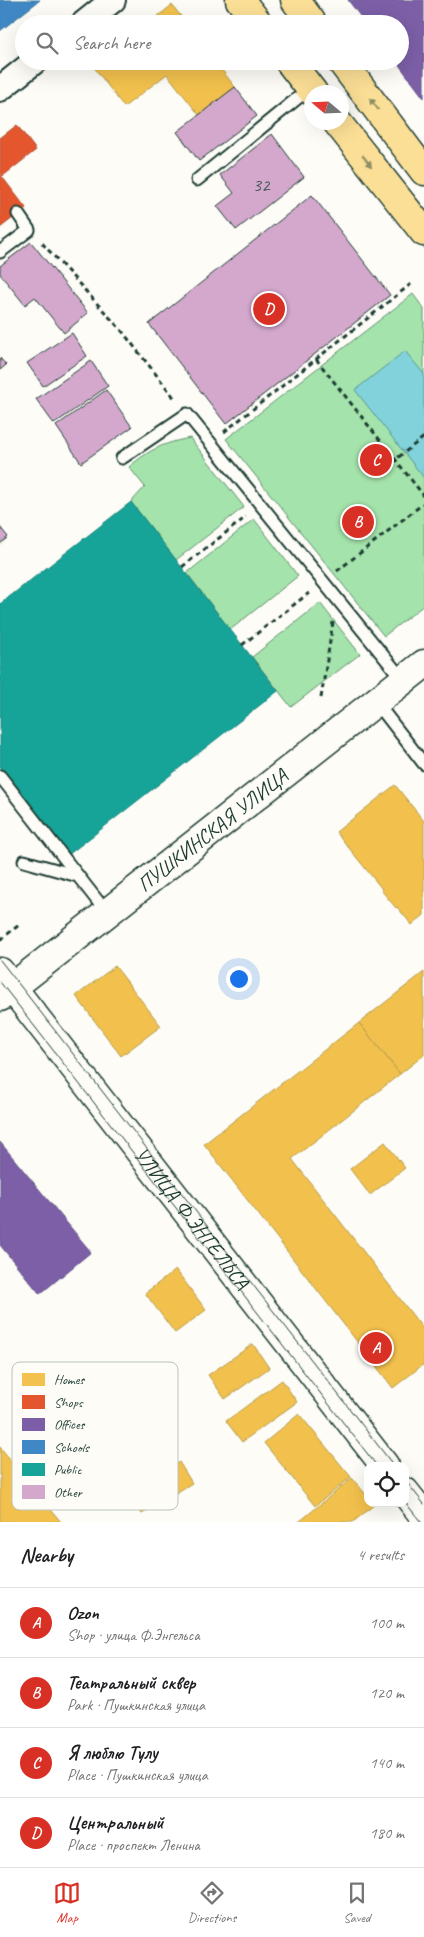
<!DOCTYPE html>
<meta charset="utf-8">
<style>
body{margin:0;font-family:Caveat,sans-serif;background:#f2f2f2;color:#202124}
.controls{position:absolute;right:15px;bottom:15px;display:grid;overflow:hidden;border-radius:10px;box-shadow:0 5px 20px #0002}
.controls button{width:45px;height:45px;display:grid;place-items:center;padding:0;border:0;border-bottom:1px solid #e0e0e0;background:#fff;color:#202124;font:25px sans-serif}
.compass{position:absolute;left:304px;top:85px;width:45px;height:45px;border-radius:50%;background:#fff;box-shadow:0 5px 20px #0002;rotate:289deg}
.you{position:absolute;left:238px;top:978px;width:18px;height:18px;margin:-12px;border:4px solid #fff;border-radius:50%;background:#1a73e8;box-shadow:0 0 0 8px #1a73e833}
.badge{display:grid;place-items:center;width:32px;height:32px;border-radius:50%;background:#d93025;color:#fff;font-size:16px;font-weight:700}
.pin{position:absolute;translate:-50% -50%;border:2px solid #fff;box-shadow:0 1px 5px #0006}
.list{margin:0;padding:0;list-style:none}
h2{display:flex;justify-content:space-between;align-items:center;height:65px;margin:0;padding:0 20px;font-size:21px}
h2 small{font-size:16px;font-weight:400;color:#757577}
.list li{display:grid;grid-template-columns:32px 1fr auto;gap:15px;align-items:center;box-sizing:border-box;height:70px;padding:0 20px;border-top:1px solid #e0e0e0}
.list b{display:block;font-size:19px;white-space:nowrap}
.list p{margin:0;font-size:16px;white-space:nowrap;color:#757577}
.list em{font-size:16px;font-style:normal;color:#757577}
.icon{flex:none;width:28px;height:28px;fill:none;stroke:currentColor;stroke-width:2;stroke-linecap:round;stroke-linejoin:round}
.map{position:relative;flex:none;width:424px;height:1522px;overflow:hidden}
.search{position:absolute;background:#fff;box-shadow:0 5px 20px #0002;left:15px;right:15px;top:15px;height:55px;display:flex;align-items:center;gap:12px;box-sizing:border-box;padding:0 18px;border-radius:28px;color:#757577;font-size:19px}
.sheet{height:345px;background:#fff}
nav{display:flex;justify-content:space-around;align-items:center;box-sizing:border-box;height:70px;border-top:1px solid #e0e0e0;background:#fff;font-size:14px;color:#757577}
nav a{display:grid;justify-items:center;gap:2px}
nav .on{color:#d93025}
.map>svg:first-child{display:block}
.green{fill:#a4e3ab;stroke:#629070}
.water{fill:#81d2da;stroke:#5a9698}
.homes{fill:#f2c14e;stroke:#b39946}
.shops{fill:#e4572e;stroke:#a94f30}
.offices{fill:#7b5ea7;stroke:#5f5484}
.schools{fill:#3f88c5;stroke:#35729a}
.public{fill:#17a398;stroke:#19847a}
.building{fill:#d3a8cc;stroke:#1f3d34}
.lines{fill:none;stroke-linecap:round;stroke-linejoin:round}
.lane-casing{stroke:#1f3d34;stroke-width:15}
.street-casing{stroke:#1f3d34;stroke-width:28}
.secondary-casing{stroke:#1f3d34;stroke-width:31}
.primary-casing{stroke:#1f3d34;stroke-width:31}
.path{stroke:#1f3d34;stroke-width:3;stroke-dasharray:5 4;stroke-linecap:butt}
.lane{stroke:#fdfcf7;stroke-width:11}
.street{stroke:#fdfcf7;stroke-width:24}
.secondary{stroke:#fdfcf7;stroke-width:28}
.primary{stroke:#fbdf96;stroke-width:28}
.tram{stroke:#1f3d34;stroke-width:1}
.oneway{fill:#8d8e65}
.labels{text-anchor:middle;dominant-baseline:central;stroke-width:5;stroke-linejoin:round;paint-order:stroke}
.number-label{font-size:19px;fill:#4c585a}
.street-label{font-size:21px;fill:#1f3d34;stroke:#fdfcf7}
.key{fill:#fdfcf7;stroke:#bac3bc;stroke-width:1}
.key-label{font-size:14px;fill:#1f3d34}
</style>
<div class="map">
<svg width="424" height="1522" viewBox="0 0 424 1522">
<rect width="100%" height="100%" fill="#fdfcf7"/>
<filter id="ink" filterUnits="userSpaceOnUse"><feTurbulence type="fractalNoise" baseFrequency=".02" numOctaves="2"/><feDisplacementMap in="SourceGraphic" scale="10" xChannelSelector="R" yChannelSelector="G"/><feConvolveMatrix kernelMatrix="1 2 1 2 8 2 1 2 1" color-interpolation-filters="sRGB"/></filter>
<g filter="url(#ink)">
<g class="green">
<path d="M413,294L424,309V605L384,636L226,439Z"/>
<path d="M190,438L244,507L176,560L131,502L145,487L129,467C150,449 164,443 190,438Z"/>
<path d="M254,519L298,576L230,630L187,573Z"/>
<path d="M320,603L360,654L291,707L252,657Z"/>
</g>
<path class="water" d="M405,351L424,374V478L355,390Z"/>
<g class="homes">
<path d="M172,5L187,24H148Z"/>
<path d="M99,61H215L235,87L199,115L167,74L124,107L93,66Z"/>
<path d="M395,785L424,821V915L412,925L397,907L396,908L381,890L382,889L336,832Z"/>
<path d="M115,966L161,1026L121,1056L76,996Z"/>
<path d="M424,972V1055L400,1074L359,1023Z"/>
<path d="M359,1023L400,1074L292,1159L424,1330V1364L393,1388L204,1144Z"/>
<path d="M385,1142L405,1168L370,1195L350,1169Z"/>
<path d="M176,1270L206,1310L175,1333L145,1293Z"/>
<path d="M253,1344L269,1368L225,1399L208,1375Z"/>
<path d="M282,1380L297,1402L242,1442L226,1421Z"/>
<path d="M299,1414L351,1477L315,1506L264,1443Z"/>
<path d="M0,1447L61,1522H0Z"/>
<path d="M179,1462L192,1483L142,1514L129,1493Z"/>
<path d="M352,1478L368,1497V1503L374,1505L353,1522H299Z"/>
</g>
<g class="shops">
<path d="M17,125L36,150L3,176L0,172V138Z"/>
<path d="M0,174L26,208L0,228Z"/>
</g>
<g class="offices">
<path d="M348,0H424V98L396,61H400V24H366Z"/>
<path d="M0,1142L91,1252L40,1294L0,1245Z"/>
</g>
<path class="schools" d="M0,0H40L0,31Z"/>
<path class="public" d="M131,502L278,691L68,855L0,768V604Z"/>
<g class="building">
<path d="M235,87L257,116L199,161L177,132Z"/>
<path d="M272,134L304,177L236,230L217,206L234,193L220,175Z"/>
<path d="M312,195L390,295L226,424L149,324Z"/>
<path d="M31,242L88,313L64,333L35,297L25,305L0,274V266Z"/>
<path d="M72,333L87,356L43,386L27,363Z"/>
<path d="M0,358L6,365L0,370Z"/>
<path d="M91,361L108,386L54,424L36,399Z"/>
<path d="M106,390L132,427L81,463L56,426Z"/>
<path d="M0,527L8,537L0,544Z"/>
</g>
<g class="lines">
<g class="lane-casing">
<g id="lane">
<path d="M197,180L310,88"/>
<path d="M0,252L29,230L18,214"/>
<path d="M122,458L187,414L403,680"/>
<path d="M376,702L424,764"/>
<path d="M0,776L107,913"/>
<path d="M24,861L78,876"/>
</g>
</g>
<g class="street-casing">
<g id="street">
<path d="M83,24L113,0"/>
<path d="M0,89L35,61"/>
</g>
</g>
<g class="secondary-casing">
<g id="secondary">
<path id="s1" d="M0,972L385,1466"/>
<path id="s2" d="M0,997L424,664"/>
<path d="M405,1492L424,1516"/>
</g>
</g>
<g class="primary-casing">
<g id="primary">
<path d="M240,0L259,24"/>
<path d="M295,0L313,24"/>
<path d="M289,61L313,92"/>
<path d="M341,61L424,171"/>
<path d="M337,122L424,232"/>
</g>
</g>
<g class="path">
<path d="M42,243L122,331L176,400"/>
<path d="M316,359L424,496"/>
<path d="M224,432L411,284"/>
<path d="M377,474L424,437"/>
<path d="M182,567L246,517"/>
<path d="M337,571L424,503"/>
<path d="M242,645L309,593"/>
<path d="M321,698L333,622"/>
<path d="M0,940L19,925"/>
</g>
<use href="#lane" class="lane"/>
<use href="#street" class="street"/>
<use href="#secondary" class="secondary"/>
<use href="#primary" class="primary"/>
<g class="tram">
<path d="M0,960L394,1466"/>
<path d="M0,982L377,1466"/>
<path d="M405,1480L424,1504"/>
<path d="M405,1502L421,1522"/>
</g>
</g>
<defs><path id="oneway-solid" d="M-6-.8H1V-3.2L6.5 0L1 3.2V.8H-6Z" transform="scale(1.25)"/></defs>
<g class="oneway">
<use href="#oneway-solid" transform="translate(374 104) rotate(-127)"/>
<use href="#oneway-solid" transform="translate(367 161) rotate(52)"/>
</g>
</g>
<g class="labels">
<g class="number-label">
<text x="261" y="185">32</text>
</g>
<g class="street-label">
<text stroke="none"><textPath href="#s2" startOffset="270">ПУШКИНСКАЯ УЛИЦА</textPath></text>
<text stroke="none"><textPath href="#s1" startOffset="312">УЛИЦА Ф.ЭНГЕЛЬСА</textPath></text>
</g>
</g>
<rect x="12" y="1362" width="166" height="148" rx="8" class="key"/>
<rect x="22" y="1373" width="23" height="13" fill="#f2c14e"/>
<rect x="22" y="1395" width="23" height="14" fill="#e4572e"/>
<rect x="22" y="1418" width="23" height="13" fill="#7b5ea7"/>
<rect x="22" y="1440" width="23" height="14" fill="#3f88c5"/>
<rect x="22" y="1463" width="23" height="13" fill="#17a398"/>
<rect x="22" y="1485" width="23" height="14" fill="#d3a8cc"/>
<g class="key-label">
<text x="54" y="1384">Homes</text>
<text x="54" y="1407">Shops</text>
<text x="54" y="1429">Offices</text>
<text x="54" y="1452">Schools</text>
<text x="54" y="1474">Public</text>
<text x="54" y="1497">Other</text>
</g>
</svg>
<div class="controls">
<button><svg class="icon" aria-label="locate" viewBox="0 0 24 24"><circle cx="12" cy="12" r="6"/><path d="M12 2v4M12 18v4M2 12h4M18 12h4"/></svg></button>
</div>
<svg class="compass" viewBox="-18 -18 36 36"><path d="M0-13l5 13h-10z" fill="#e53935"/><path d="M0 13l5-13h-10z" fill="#757577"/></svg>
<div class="you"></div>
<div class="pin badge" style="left:376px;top:1348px">A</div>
<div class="pin badge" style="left:358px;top:522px">B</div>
<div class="pin badge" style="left:376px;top:460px">C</div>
<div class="pin badge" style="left:269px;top:309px">D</div>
<div class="search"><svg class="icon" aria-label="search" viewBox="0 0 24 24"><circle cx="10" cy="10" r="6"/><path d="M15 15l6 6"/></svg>Search here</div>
</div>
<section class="sheet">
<h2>Nearby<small>4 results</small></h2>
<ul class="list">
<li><span class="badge">A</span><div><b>Ozon</b><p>Shop · улица Ф.Энгельса</p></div><em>100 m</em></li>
<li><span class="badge">B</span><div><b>Театральный сквер</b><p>Park · Пушкинская улица</p></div><em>120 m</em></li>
<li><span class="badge">C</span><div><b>Я люблю Тулу</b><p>Place · Пушкинская улица</p></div><em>140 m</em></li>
<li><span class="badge">D</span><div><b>Центральный</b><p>Place · проспект Ленина</p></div><em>180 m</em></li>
</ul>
</section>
<nav>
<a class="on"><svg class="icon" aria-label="map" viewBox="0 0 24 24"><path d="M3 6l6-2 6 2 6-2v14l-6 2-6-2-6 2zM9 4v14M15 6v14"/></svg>Map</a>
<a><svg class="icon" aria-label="directions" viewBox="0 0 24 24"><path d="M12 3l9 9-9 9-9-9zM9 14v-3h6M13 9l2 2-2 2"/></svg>Directions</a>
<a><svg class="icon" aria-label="saved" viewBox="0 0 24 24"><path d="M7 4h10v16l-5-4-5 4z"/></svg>Saved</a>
</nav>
